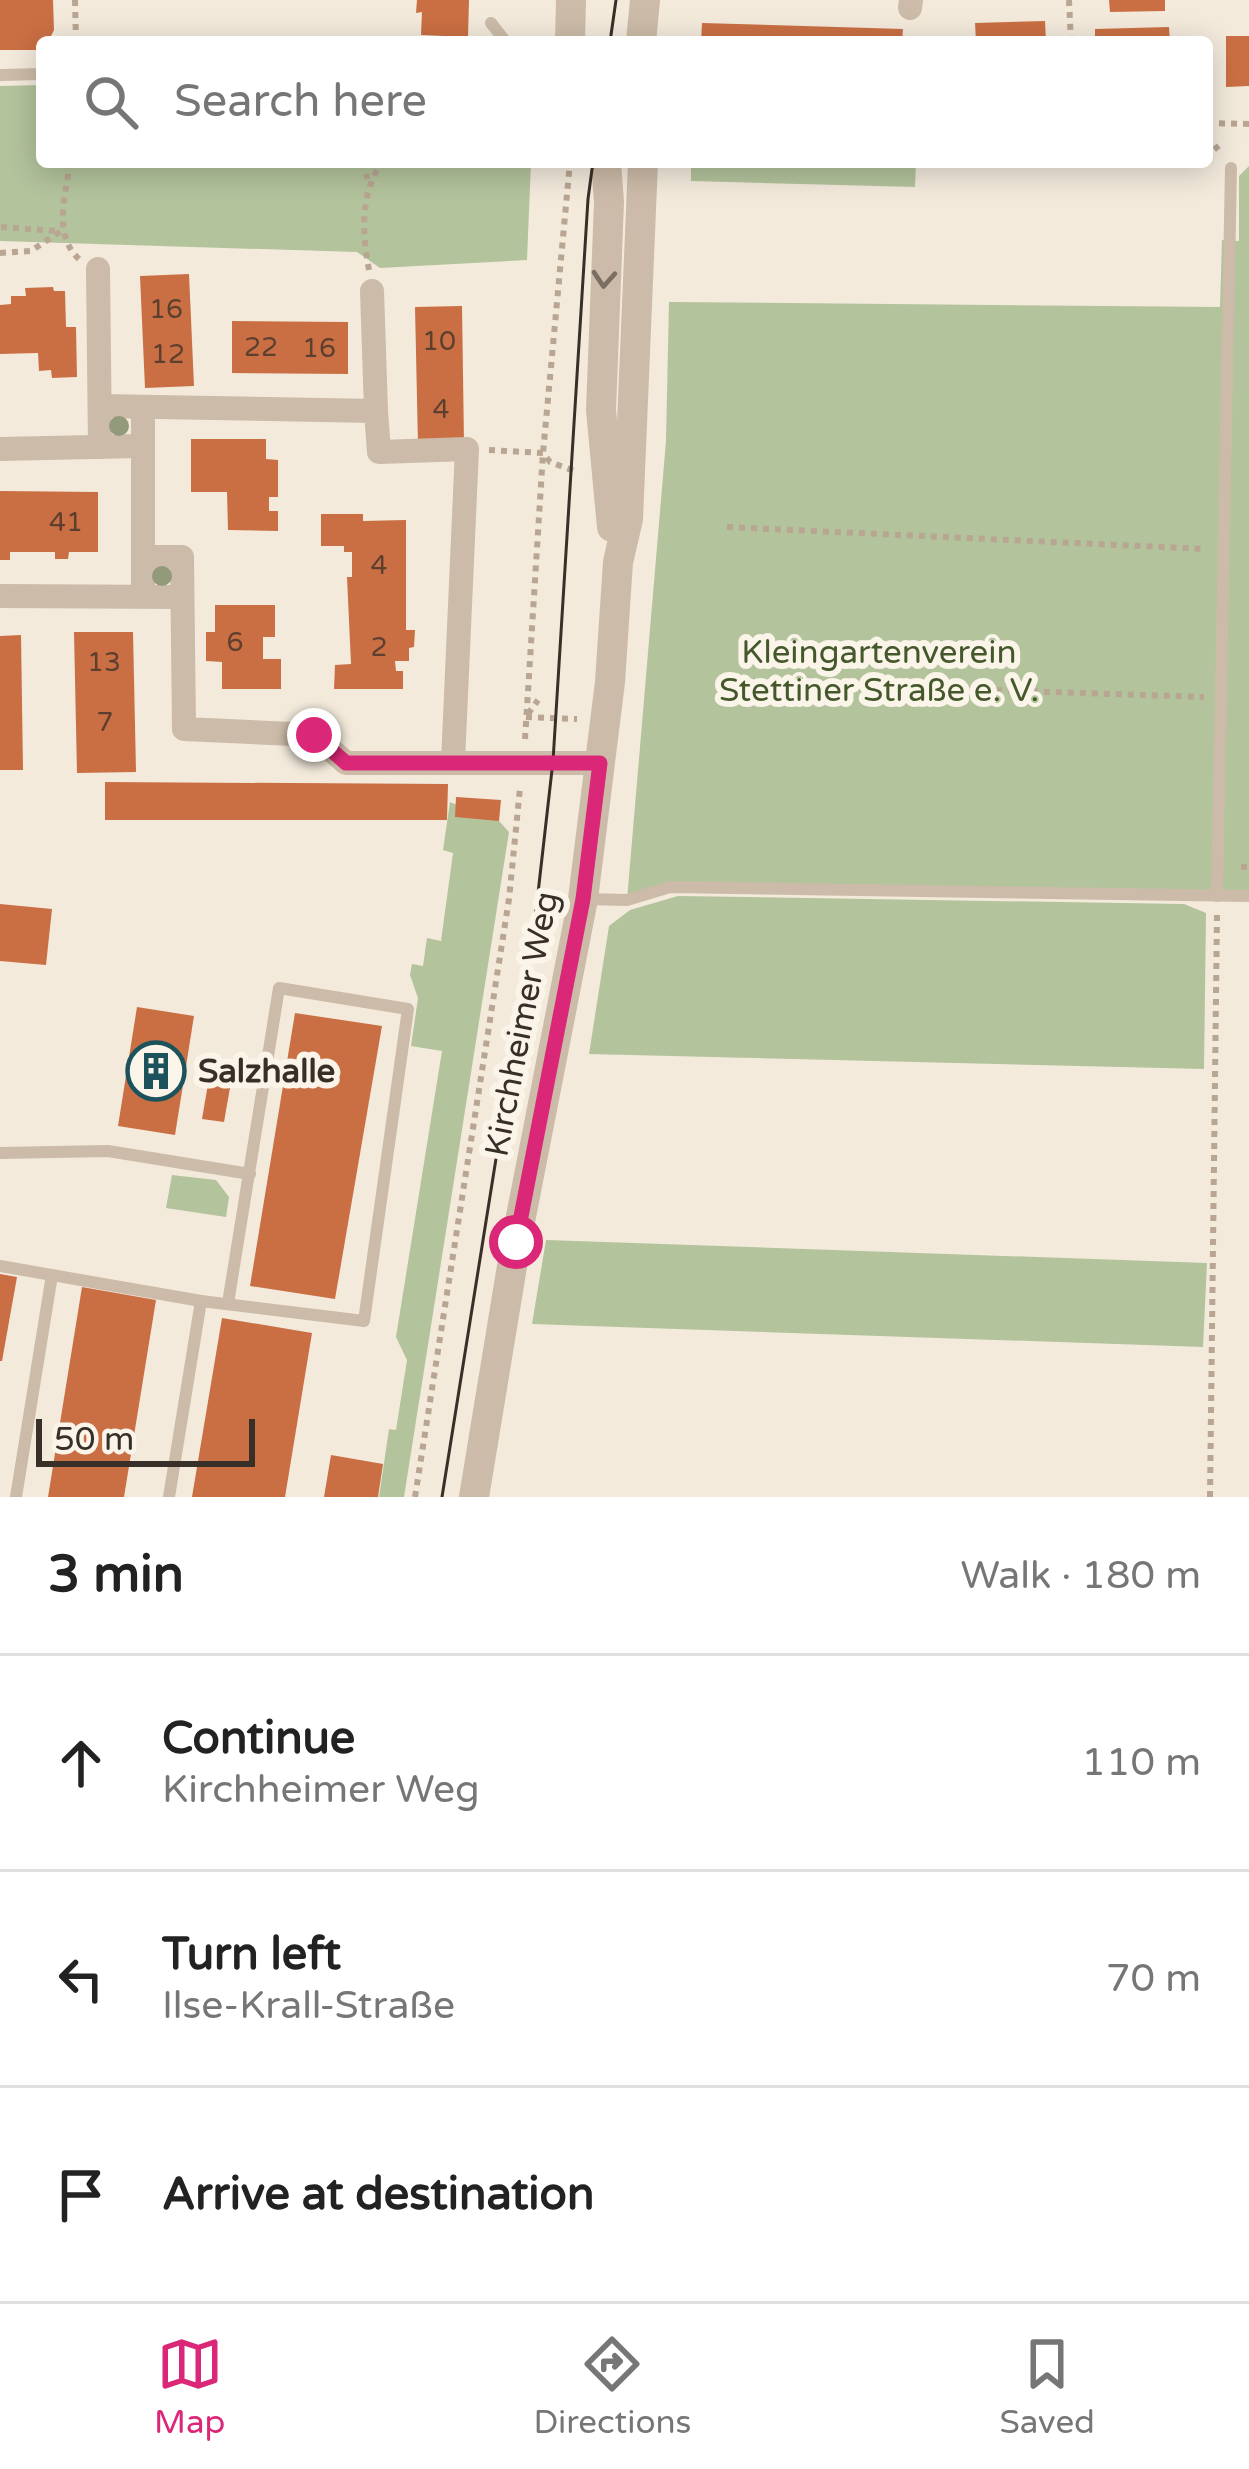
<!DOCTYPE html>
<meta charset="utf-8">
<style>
body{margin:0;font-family:"Varela Round",sans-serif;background:#f2f2f2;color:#222}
.scale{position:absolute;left:36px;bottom:30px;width:219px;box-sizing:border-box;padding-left:12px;border:6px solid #382f28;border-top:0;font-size:33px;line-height:42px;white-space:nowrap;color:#382f28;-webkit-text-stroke:9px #faf4e9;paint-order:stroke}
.stop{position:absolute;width:36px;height:36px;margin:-27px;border:9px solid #db2777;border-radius:50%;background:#fff}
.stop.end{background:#db2777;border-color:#fff;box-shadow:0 3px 12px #0008}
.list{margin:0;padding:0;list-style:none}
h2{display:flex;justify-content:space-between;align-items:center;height:156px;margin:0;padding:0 48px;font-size:51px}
h2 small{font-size:39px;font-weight:400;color:#767676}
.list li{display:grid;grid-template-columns:78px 1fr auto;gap:36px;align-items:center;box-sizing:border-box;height:216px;padding:0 48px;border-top:3px solid #e0e0e0}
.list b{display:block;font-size:45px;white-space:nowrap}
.list p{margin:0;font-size:39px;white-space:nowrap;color:#767676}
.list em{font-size:39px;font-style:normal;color:#767676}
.icon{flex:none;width:66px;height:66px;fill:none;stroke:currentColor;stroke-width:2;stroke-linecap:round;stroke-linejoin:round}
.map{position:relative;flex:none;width:1249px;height:1497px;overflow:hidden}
.search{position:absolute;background:#fff;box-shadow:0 6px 30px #0003;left:36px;right:36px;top:36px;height:132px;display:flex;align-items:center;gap:30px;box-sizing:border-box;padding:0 42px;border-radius:12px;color:#767676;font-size:45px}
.sheet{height:804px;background:#fff}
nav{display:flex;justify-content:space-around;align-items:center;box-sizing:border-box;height:168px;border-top:3px solid #e0e0e0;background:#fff;font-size:33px;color:#767676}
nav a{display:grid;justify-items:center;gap:6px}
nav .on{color:#db2777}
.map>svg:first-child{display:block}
.green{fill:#b3c39c}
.building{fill:#ca6f43}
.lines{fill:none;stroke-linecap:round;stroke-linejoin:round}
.path{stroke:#b8a592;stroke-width:6;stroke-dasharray:6 6;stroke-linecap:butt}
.service{stroke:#ccbba8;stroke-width:12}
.minor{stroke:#ccbba8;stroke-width:24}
.tertiary{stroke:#ccbba8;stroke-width:30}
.tram{stroke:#382f28;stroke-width:3}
.tree{fill:#939a7b}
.oneway{stroke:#7b6e62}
.route{stroke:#db2777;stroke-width:15}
.labels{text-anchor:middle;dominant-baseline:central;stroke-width:12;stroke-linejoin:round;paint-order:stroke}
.number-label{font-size:27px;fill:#5c3f2f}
.park-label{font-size:33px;fill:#44582b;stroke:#faf4e9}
.street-label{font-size:33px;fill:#382f28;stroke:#faf4e9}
.poi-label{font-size:33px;font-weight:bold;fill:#382f28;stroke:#faf4e9;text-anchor:start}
</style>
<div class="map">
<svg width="1249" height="1497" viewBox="0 0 1249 1497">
<rect width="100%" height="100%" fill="#f3eadc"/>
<g class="green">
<path d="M42,85V162H531L527,260L380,268L357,252L0,241V86Z"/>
<path d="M691,162H916L915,187L691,181Z"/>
<path d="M1249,166V896L670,887L627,900L666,441L669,302L1220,307L1222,240L1239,241V176Z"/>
<path d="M450,802L499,821L509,832L404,1497H379L389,1429L396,1430L407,1360L396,1337L442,1051L411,1046L418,998L410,975L412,964L423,966L427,938L441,941L453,853L443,850Z"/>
<path d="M678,896L1184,904L1206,913L1204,1069L589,1054L609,926L630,910Z"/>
<path d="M172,1175L216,1180L229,1197L226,1217L166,1208Z"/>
<path d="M546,1240L1207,1263L1203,1347L532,1324Z"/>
</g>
<g class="building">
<path d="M0,0H53L54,30L48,42H42L36,50H0Z"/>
<path d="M417,0H469L468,37L421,35L422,12L416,13Z"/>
<path d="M1109,0H1165V11L1110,12Z"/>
<path d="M1045,21L1046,42H976L975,23Z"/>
<path d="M702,23L903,29L902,42H701Z"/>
<path d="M1169,27L1170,42H1095V29Z"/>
<path d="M1226,36H1249V86L1226,87Z"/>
<path d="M189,274L194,386L145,388L140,276Z"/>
<path d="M53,287L54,291H65L66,327H76L77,377L52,378L51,370L39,371L38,353L0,354V305L11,304V296H26L25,288Z"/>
<path d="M462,306L464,443L418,444L415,307Z"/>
<path d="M232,321L348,322V374L232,373Z"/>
<path d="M191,439H266V459L278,460V497H269V511H278V531L228,530L227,492H191Z"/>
<path d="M0,491L98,492V552H69L68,559H55V552H10V560H0Z"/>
<path d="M321,514H363V521L406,520V630H415L414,647L409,648V661H395L396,671H403V689H334L335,665L351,664L347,577H352V552H344V546H321Z"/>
<path d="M215,605H275V637H263V659H281V689H222V662L206,661V632H215Z"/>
<path d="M74,632H133L136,772L77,773Z"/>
<path d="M21,635L23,770H0V636Z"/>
<path d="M105,782L448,784L447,820H105Z"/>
<path d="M456,797L501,800L499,821L455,817Z"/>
<path d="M0,904L52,909L46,965L0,961Z"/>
<path d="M137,1007L194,1016L175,1135L118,1126Z"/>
<path d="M295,1013L382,1026L335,1299L250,1286Z"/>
<path d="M209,1078L231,1082L224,1122L202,1119Z"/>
<path d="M0,1274L17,1277L2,1361H0Z"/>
<path d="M82,1287L156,1300L124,1497H48Z"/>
<path d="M222,1318L312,1333L285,1497H192Z"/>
<path d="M331,1455L383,1464L378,1497H324Z"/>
</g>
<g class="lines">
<g class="path">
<path d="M75,0L76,42"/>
<path d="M1069,0L1071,42"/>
<path d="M1207,123L1249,124"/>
<path d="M1207,136L1220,152"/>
<path d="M70,162C66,195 52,234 79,259"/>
<path d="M365,162L367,179"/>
<path d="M1,227L57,231"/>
<path d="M0,253L31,251L61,231"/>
<path d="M369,270C362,232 360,194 382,162"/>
<path d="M489,450L543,453L550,462L577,472"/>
<path d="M727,527L1205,549"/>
<path d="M720,681L1204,697"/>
<path d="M528,714L538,700"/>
<path d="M526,717L577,719"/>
<path d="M525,739L543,453L570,162"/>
<path d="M1241,867H1249"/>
<path d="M415,1497L509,899L520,788"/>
<path d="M1210,1497L1217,913"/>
</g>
<g class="service">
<path d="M491,23L506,42"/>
<path d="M0,75L42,74"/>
<path d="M1217,896L1231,168"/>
<path d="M586,899L627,900L670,887L1249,896"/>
<path d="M0,1153L108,1151L250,1174"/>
<path d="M0,1266L201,1301L364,1321L408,1009L279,988L228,1303"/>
<path d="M16,1497L52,1275"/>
<path d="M169,1497L201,1301"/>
</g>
<g class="minor">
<path d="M910,8L911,0"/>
<path d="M98,269L100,447"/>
<path d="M372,291L376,411"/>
<path d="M101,406L376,411L379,452L467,449L453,762"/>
<path d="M143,409V595"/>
<path d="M0,449L140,446"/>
<path d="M143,557H182L184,729L314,735L346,763H600"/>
<path d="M0,596L181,597"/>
</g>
<g class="tertiary">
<path d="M570,42L571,0"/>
<path d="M641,42L645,0"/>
<path d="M606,162L609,202L601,410L612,527"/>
<path d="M474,1497L516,1242L583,899L610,682L618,562L628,519L643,162"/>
</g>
<g class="tram">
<path d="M610,42L616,0"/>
<path d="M442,1497L537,902L553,761L588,199L593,162"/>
</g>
</g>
<g class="tree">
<circle cx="119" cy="426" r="10"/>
<circle cx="162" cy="576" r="10"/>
</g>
<defs><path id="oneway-chevron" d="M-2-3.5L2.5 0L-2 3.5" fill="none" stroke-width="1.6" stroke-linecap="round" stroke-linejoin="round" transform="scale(3)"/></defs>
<use class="oneway" href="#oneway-chevron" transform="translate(604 279) rotate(94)"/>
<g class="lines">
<path class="route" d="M314,735L346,763H600L583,899L516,1242"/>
</g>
<defs>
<g id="building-ring" transform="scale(3)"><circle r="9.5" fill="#faf4e9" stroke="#1c525c" stroke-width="1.5"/><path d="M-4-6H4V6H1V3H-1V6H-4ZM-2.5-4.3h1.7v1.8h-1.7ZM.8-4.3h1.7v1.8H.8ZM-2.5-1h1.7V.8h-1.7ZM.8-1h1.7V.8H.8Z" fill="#1c525c"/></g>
</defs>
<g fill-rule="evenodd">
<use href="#building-ring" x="156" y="1071"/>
</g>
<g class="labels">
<g class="number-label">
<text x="166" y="309">16</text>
<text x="439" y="341">10</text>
<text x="261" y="347">22</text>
<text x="319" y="348">16</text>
<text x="168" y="354">12</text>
<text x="441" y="409">4</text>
<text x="66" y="522">41</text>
<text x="379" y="565">4</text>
<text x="235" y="642">6</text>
<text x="379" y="647">2</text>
<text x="104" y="662">13</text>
<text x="105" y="722">7</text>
</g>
<g class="park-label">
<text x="879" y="652">Kleingartenverein<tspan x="879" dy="38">Stettiner Straße e. V.</tspan></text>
</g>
<g class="street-label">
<text transform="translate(522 1024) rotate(-79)">Kirchheimer Weg</text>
</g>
<g class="poi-label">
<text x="198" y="1071">Salzhalle</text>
</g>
</g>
</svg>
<div class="scale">50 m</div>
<div class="stop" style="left:516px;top:1242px"></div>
<div class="stop end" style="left:314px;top:735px"></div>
<div class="search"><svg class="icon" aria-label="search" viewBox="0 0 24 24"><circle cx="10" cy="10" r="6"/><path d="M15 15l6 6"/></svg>Search here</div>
</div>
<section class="sheet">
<h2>3 min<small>Walk · 180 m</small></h2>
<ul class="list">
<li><svg class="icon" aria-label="ahead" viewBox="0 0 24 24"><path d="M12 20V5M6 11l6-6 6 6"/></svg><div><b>Continue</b><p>Kirchheimer Weg</p></div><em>110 m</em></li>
<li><svg class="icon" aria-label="left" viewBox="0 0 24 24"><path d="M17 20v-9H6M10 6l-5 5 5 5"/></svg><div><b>Turn left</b><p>Ilse-Krall-Straße</p></div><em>70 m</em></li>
<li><svg class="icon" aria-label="arrive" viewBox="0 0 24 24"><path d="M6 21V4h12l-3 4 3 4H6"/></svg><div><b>Arrive at destination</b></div></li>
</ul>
</section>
<nav>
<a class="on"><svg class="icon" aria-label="map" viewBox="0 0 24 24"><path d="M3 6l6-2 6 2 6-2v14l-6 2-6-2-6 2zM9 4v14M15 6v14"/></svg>Map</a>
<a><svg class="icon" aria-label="directions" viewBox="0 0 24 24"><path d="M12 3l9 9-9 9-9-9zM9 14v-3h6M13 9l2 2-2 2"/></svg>Directions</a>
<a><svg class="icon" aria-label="saved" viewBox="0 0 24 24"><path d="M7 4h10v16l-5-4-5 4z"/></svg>Saved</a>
</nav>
